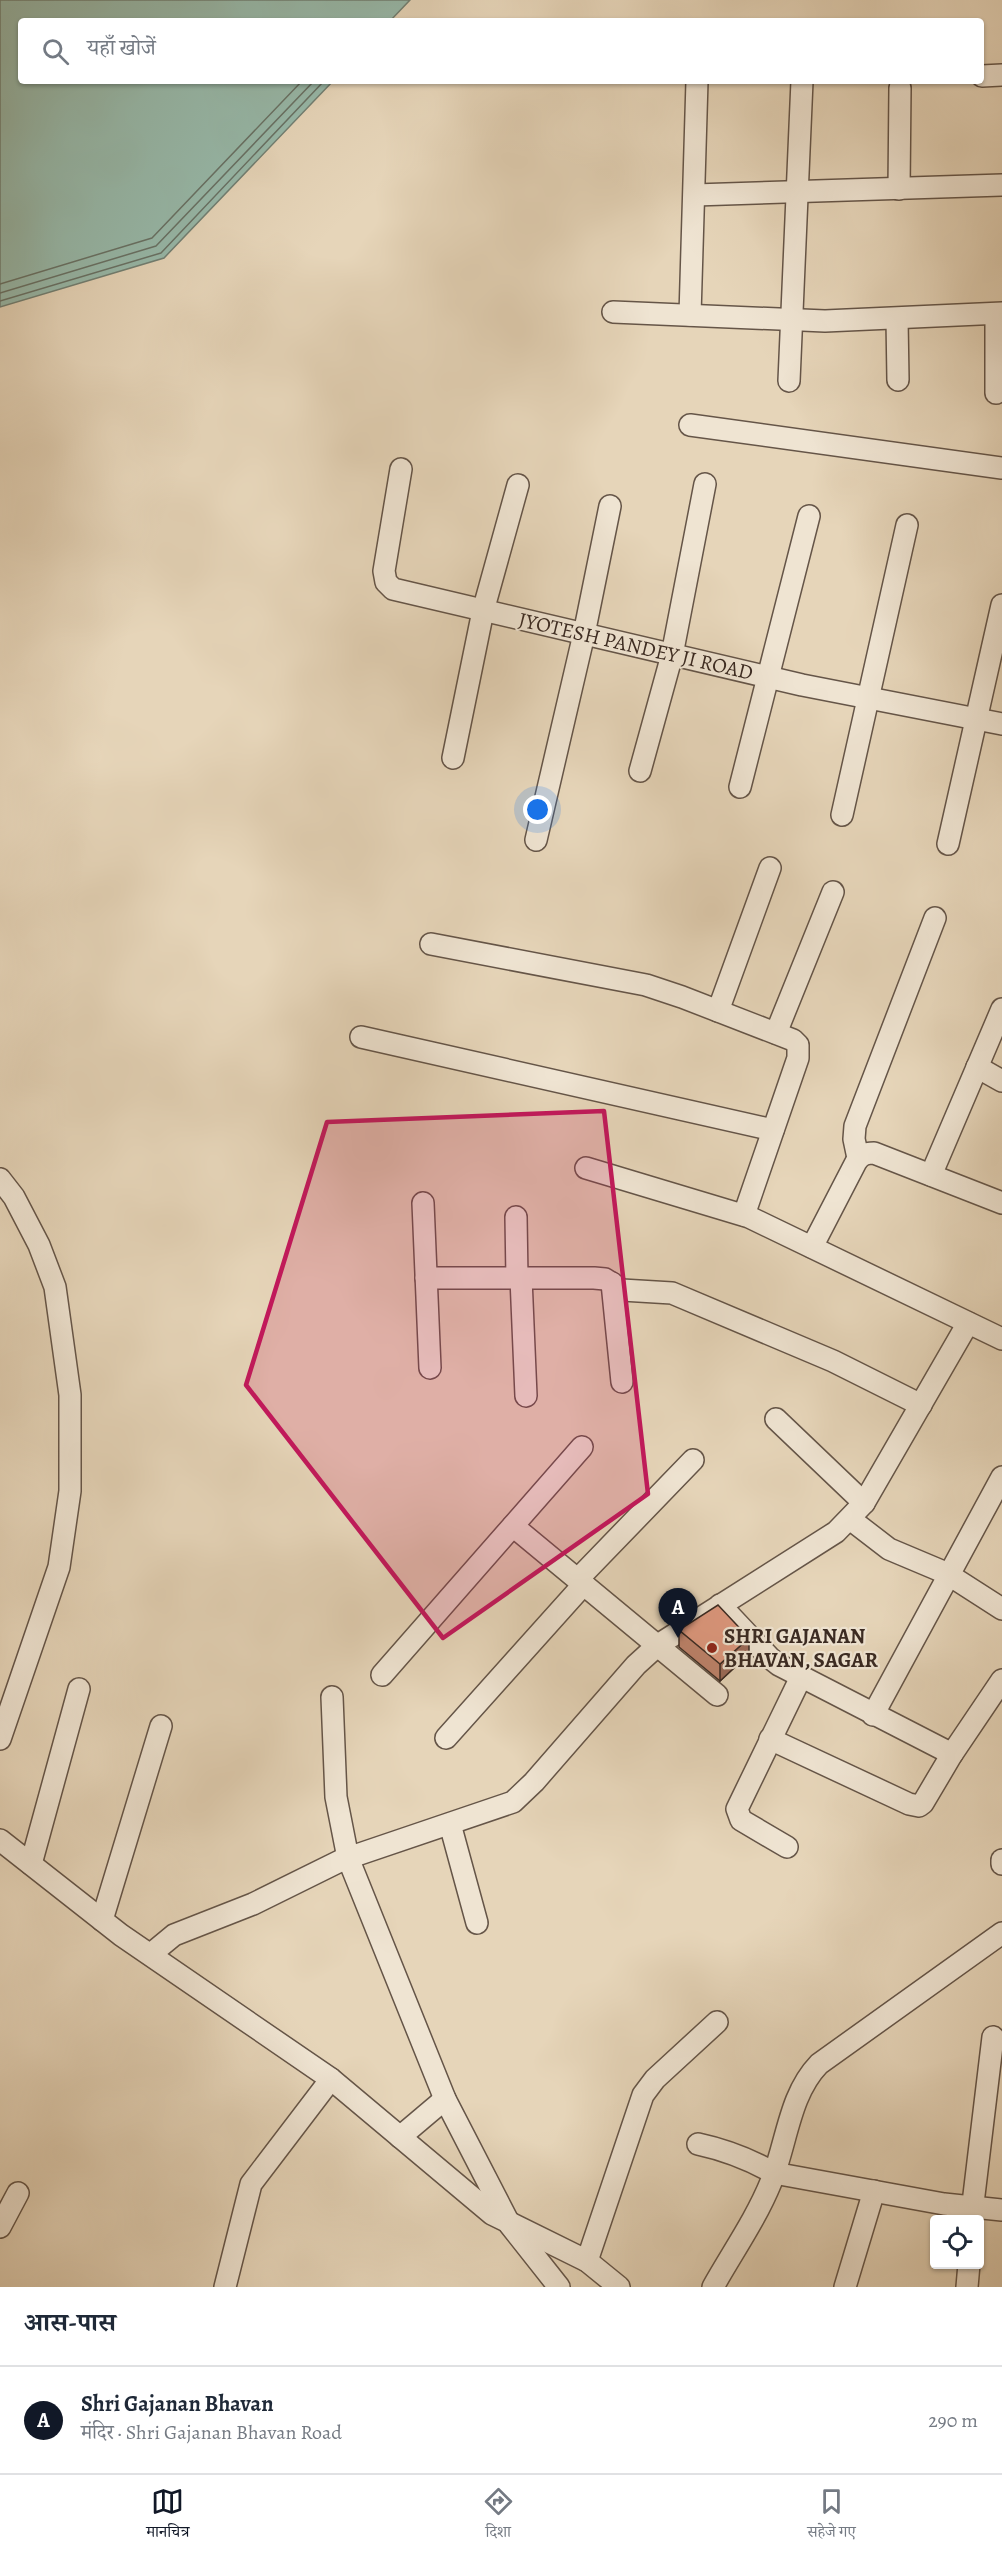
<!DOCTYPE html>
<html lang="hi">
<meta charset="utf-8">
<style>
body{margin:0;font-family:Alegreya,"Noto Serif Devanagari",serif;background:#f2f2f3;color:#1f2937}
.controls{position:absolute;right:18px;bottom:18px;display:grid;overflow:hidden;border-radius:6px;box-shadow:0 2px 4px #0004}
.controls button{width:54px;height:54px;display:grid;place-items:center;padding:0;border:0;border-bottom:2px solid #e0e1e3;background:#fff;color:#1f2937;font:30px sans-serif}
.you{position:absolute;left:538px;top:810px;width:21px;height:21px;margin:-15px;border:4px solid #fff;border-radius:50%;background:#1a73e8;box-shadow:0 0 0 9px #1a73e833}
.badge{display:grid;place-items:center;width:39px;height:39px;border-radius:50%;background:#111827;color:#fff;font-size:20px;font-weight:700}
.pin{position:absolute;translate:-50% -50px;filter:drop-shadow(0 2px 3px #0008)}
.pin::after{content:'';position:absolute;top:32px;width:21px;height:18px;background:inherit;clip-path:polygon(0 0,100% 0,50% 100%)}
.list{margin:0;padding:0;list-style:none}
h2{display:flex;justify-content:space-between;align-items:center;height:78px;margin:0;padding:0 24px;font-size:26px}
h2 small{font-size:20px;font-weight:400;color:#747a83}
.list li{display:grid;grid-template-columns:39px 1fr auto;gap:18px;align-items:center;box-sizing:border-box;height:108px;padding:0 24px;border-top:2px solid #e0e1e3}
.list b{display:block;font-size:22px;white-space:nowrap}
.list p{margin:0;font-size:20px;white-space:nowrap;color:#747a83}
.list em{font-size:20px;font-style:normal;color:#747a83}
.icon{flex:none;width:33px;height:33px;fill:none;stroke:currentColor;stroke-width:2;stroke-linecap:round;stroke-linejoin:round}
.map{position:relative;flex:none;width:1002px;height:2287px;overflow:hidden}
.search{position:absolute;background:#fff;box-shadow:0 2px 4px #0004;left:18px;right:18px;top:18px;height:66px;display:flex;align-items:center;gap:15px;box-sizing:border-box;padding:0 21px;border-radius:6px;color:#747a83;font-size:22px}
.sheet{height:186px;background:#fff}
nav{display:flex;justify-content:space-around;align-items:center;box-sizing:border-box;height:84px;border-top:2px solid #e0e1e3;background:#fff;font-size:16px;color:#747a83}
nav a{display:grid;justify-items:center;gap:3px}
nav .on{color:#111827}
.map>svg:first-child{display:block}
.water{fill:#97b9aa;stroke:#728074;stroke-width:1.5}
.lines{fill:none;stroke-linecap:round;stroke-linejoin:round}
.shore{stroke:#687266;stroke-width:1.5}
.minor-casing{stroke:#655548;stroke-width:24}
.minor{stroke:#efe4d2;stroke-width:21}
.wall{fill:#bf836c;stroke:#3a2a22;stroke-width:1.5}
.shaded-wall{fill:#9b6a58;stroke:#3a2a22;stroke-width:1.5}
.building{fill:#de987e;stroke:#3a2a22;stroke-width:1.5}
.marked{fill:#c2185b;fill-opacity:0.2;stroke:#c2185b;stroke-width:4.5;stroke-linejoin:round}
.poi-dot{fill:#8f2418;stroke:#efe4d2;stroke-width:2}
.labels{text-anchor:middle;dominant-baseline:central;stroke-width:4.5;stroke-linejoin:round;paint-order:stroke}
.street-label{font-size:21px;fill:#3a2a22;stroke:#efe4d2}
.poi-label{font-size:21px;font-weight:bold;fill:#3a2a22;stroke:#efe4d2;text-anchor:start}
</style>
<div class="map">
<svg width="1002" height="2287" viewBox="0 0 1002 2287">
<rect width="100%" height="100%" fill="#e6d5b9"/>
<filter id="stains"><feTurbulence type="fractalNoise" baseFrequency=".00333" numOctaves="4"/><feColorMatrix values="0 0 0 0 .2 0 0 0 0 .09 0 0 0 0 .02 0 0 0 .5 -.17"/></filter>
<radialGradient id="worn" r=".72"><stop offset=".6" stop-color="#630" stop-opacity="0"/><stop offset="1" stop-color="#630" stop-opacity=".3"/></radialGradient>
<path class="water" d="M0,0H410L390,21H21V81H333L164,258L0,307Z"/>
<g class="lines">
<g class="shore">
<path d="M0,284L152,238L302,81"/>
<path d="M0,293L156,246L314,81"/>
<path d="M0,301L161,253L324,81"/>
</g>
<g class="minor-casing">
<g id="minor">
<path d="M982,76L1002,75"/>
<path d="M899,189L900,88"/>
<path d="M695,195L1002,185"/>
<path d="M613,312L825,321L1002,313"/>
<path d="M996,314V393"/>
<path d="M690,315L697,81"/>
<path d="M897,319L898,380"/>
<path d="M789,381L802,81"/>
<path d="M690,425L1002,468"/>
<path d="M401,469L384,571L386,582L393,589L802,685L1002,724"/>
<path d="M453,758L483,611L518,485"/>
<path d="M640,771L672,655L705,484"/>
<path d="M740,787L809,516"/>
<path d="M842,815L907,525"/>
<path d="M536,840L584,634L610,506"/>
<path d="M948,844L1002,605"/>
<path d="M431,944L646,985L682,997L793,1040L798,1045V1058L744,1215"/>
<path d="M718,1011L770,868"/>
<path d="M776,1033L833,892"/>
<path d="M361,1037L773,1130"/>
<path d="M977,1067L1002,1081"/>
<path d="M858,1158L854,1139L855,1126L935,918"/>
<path d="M586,1168L749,1217L1002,1339"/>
<path d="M931,1175L1002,1009"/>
<path d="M0,1179L14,1197L39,1245L55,1287L70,1395V1491L59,1567L0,1739"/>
<path d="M423,1203L430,1368"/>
<path d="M516,1217L517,1278"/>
<path d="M812,1247L856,1162C861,1155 865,1153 874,1153L1002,1203"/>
<path d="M426,1278H594L605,1279L622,1290L672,1293L833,1361L921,1405"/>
<path d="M521,1278L526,1396"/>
<path d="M612,1283L622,1382"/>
<path d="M776,1419L864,1503"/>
<path d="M850,1519L889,1549L946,1573L1002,1609"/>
<path d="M513,1526L717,1695"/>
<path d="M578,1579L693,1460"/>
<path d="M720,1605L770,1658L779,1665L952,1754"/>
<path d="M382,1675L582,1447"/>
<path d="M332,1697L336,1797L348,1858L445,2099L510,2225L559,2287"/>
<path d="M873,1715L1002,1477"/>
<path d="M446,1738L584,1584"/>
<path d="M770,1739L909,1804L919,1806L923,1803L952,1754L1002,1680"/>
<path d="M450,1824L477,1923"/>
<path d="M0,1840L121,1935L331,2079L492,2214L587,2261L619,2287"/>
<path d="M787,1847L741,1820L737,1809L801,1677"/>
<path d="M1002,1860V1864"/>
<path d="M31,1864L79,1689"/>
<path d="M102,1920L161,1726"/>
<path d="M151,1954L174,1935L253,1904L342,1860L513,1802L534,1782L636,1665L658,1645L836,1532L864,1503L968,1323"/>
<path d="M400,2137L445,2099"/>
<path d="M698,2144C726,2150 749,2159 774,2173L944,2204L1002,2210"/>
<path d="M971,2220L993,2037"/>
<path d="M0,2227L18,2193"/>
<path d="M587,2261L643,2095L655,2079L717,2022"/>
<path d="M225,2287L251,2184L331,2079"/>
<path d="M713,2287C732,2253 756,2219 771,2182C787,2143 789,2095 819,2064L1002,1933"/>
<path d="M845,2287L874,2191"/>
<path d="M967,2287L969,2264"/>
</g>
</g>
<use href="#minor" class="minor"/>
</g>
<path class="wall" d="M679,1630L749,1654L720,1681L679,1647Z"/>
<path class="shaded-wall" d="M749,1638V1654L720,1681V1664Z"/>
<path class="building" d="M718,1605L749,1638L720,1664L679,1630Z"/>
<path class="marked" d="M604,1111L648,1494L443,1638L246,1385L327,1122Z"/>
<circle class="poi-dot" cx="712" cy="1648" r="6"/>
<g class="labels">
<g class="street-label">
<text transform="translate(636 646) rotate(13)">JYOTESH PANDEY JI ROAD</text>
</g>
<g class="poi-label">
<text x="724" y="1636">SHRI GAJANAN<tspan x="724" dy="24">BHAVAN, SAGAR</tspan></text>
</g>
</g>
<rect width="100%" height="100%" filter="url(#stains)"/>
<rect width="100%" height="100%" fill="url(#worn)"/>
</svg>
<div class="controls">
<button><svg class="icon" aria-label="locate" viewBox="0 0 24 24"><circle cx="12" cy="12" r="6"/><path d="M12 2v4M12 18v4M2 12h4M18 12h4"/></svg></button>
</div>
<div class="you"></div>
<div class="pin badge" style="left:678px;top:1638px">A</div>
<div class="search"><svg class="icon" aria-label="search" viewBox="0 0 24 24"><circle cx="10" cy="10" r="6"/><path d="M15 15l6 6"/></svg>यहाँ खोजें</div>
</div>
<section class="sheet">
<h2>आस-पास<small></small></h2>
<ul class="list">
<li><span class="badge">A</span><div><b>Shri Gajanan Bhavan</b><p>मंदिर · Shri Gajanan Bhavan Road</p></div><em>290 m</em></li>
</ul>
</section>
<nav>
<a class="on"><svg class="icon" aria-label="map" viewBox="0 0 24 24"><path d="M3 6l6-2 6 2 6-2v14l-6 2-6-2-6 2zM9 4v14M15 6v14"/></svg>मानचित्र</a>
<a><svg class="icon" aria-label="directions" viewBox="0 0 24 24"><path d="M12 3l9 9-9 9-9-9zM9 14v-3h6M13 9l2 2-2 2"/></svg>दिशा</a>
<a><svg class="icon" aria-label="saved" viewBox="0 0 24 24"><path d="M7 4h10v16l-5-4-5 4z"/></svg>सहेजे गए</a>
</nav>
